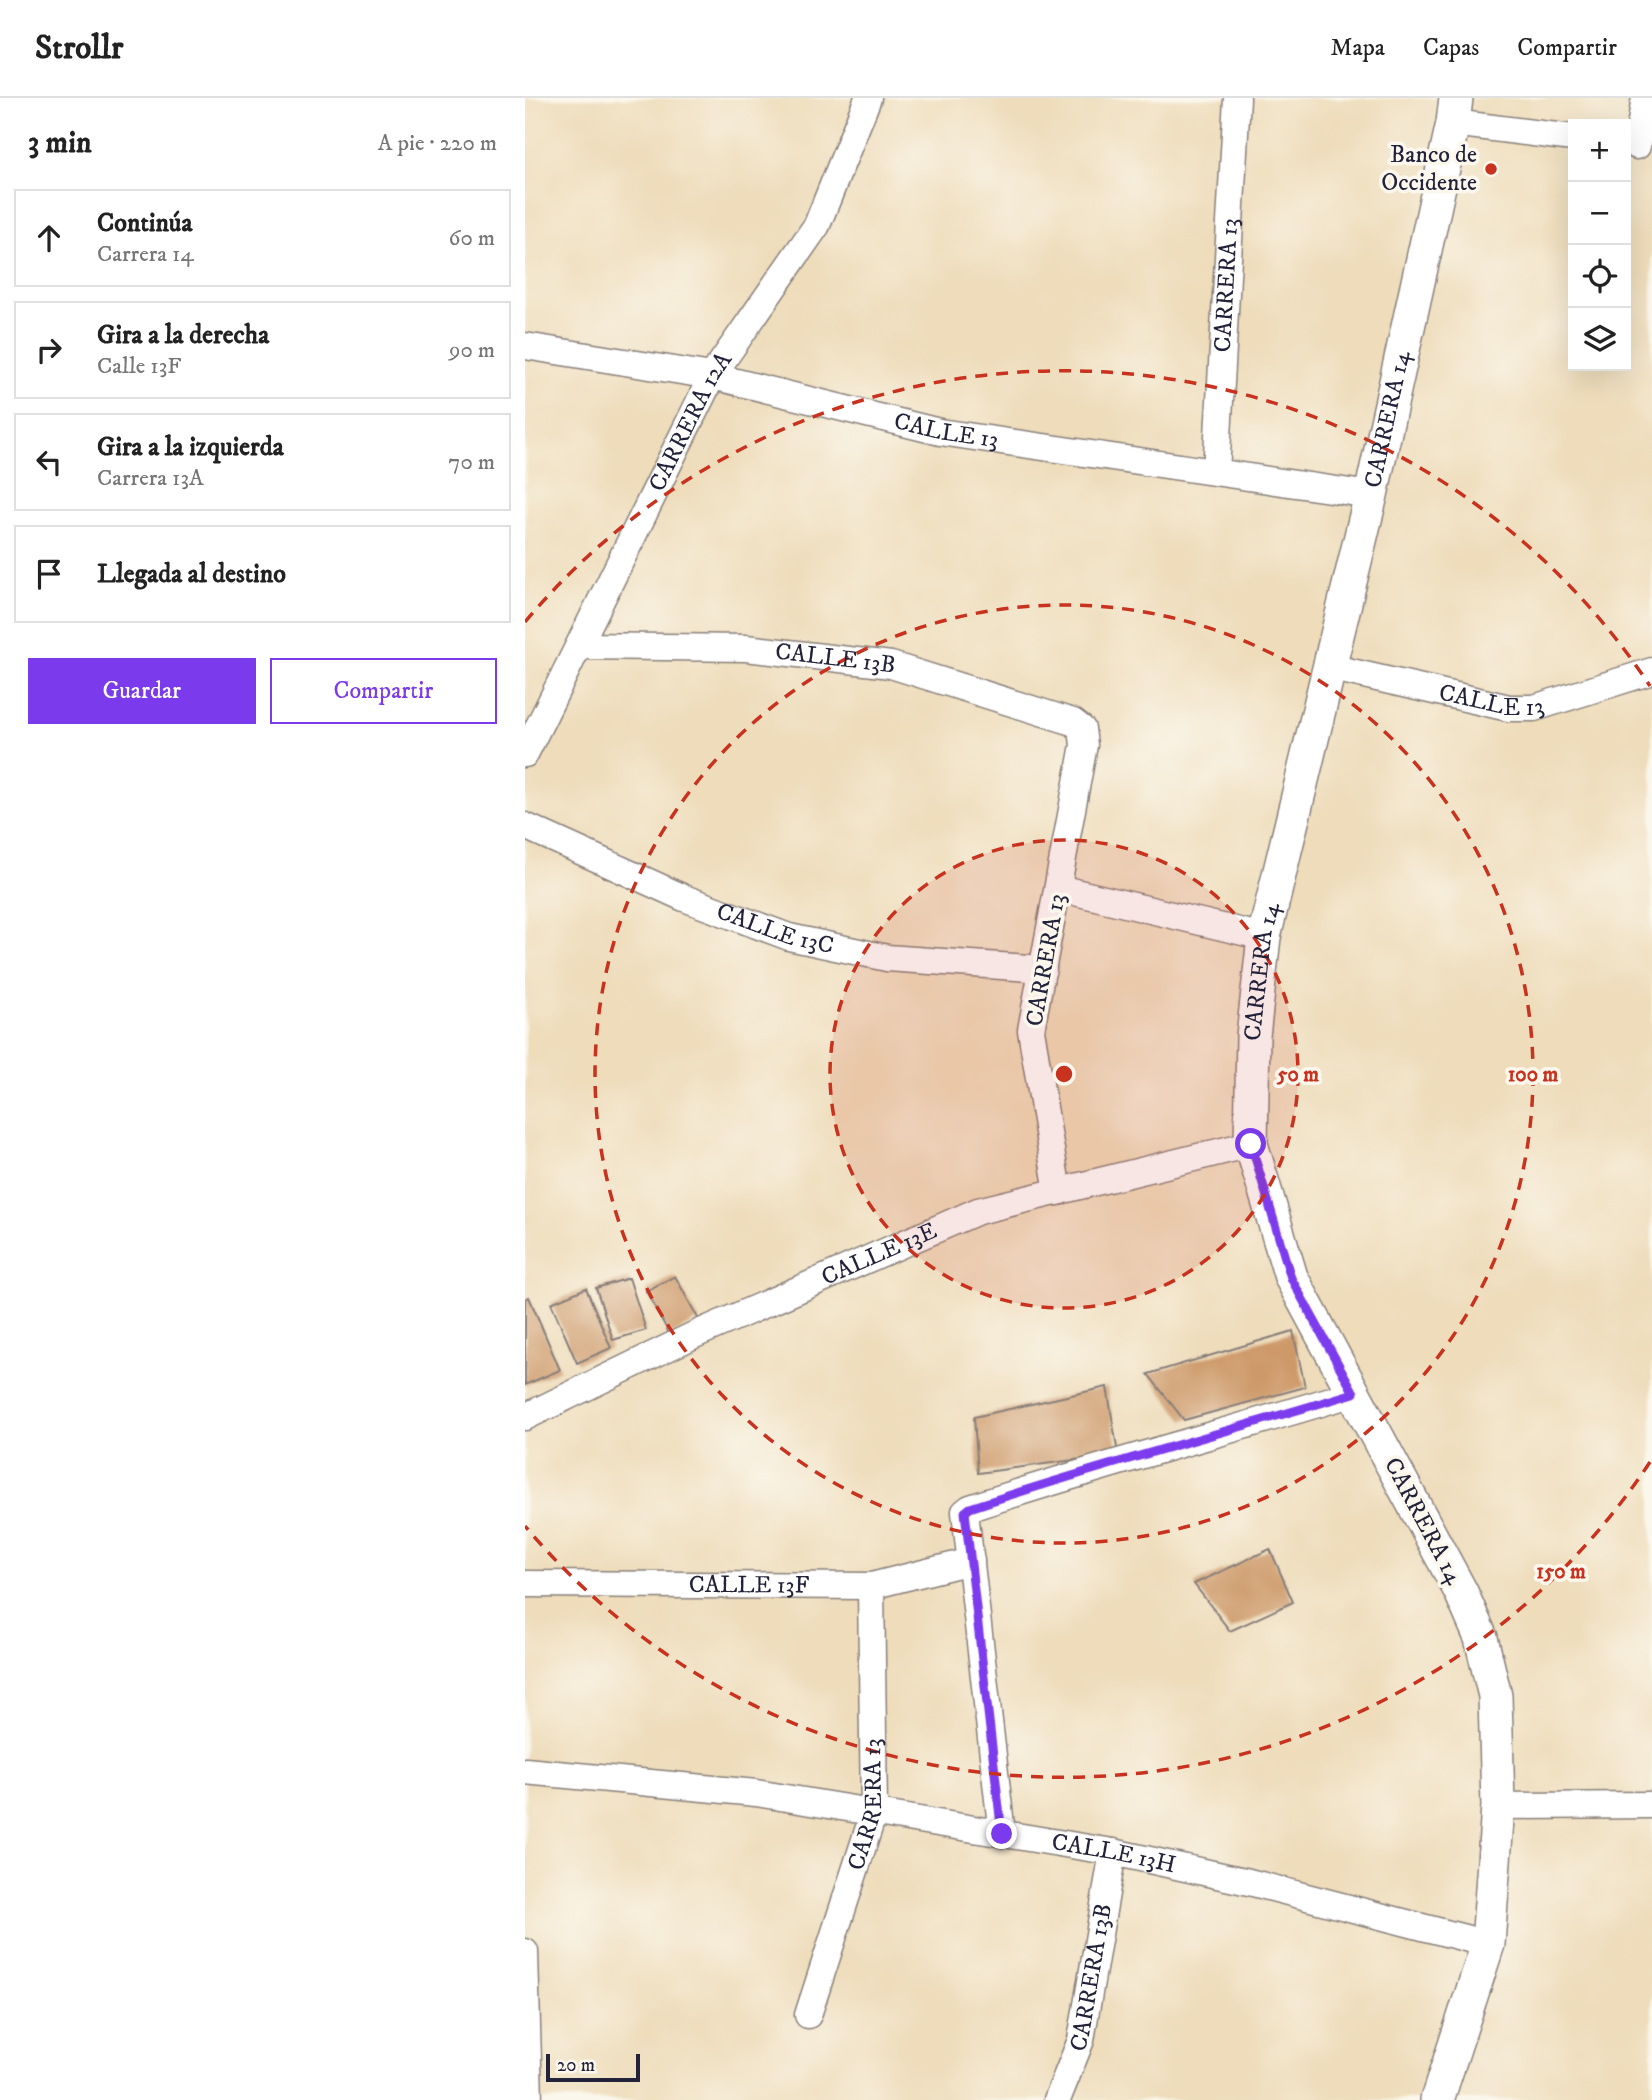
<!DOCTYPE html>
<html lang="es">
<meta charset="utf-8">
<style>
body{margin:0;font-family:"IM FELL DW Pica",serif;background:#f2f2f2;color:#222}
.controls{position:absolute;right:21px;top:21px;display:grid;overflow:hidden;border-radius:0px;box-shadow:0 7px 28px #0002}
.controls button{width:63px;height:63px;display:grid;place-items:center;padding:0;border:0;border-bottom:2px solid #e0e0e0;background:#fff;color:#222;font:35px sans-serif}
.scale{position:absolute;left:21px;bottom:18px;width:94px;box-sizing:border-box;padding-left:7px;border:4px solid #22223b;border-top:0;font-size:19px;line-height:24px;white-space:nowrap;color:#22223b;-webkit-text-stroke:5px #fbf7ec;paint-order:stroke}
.stop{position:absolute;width:21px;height:21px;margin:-16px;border:5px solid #7c3aed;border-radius:50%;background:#fff}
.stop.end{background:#7c3aed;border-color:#fff;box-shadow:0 2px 7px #0008}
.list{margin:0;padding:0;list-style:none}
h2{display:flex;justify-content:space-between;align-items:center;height:91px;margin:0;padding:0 28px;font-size:30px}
h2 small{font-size:23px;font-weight:400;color:#767676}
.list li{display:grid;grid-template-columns:46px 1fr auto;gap:21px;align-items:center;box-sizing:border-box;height:98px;margin:0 14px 14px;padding:0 14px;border:2px solid #e0e0e0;border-radius:0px}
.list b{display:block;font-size:26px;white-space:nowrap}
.list p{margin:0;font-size:23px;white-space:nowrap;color:#767676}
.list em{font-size:23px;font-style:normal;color:#767676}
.actions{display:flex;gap:14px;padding:21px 28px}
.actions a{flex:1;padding:16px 0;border:2px solid #7c3aed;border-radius:0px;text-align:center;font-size:24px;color:#7c3aed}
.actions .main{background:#7c3aed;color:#fff}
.icon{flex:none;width:38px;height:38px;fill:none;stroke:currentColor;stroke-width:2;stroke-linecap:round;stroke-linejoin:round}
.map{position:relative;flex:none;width:1127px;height:2002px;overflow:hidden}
header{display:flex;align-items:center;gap:42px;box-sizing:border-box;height:98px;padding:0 35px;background:#fff;border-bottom:2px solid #e0e0e0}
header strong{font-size:33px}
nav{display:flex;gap:38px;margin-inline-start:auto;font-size:24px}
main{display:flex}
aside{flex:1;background:#fff}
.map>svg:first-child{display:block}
.building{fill:#cd9969}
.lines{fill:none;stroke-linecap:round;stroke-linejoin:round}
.minor-casing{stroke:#887f7a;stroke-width:29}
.tertiary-casing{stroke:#887f7a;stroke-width:36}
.minor{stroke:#fff;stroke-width:26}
.tertiary{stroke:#fff;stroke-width:33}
.route{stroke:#7c3aed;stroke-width:9}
.ring{fill:none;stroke:#c8321e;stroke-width:3.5;stroke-dasharray:12 9}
.poi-dot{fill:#c8321e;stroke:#fbf7ec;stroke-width:2.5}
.labels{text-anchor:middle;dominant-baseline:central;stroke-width:7;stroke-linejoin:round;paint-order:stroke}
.poi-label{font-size:24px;fill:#22223b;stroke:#fbf7ec;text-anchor:end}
.street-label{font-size:24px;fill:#22223b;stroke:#fbf7ec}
.centre{fill:#c8321e;stroke:#fbf7ec;stroke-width:3.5}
.ring-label{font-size:21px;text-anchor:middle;font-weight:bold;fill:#c8321e;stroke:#fbf7ec;stroke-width:7;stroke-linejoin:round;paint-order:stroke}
</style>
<header>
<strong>Strollr</strong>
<nav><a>Mapa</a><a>Capas</a><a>Compartir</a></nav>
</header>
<main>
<aside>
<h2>3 min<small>A pie · 220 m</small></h2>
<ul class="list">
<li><svg class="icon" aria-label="ahead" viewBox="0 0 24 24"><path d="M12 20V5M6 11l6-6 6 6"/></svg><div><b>Continúa</b><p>Carrera 14</p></div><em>60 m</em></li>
<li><svg class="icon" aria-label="right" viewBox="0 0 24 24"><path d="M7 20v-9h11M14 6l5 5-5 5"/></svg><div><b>Gira a la derecha</b><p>Calle 13F</p></div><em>90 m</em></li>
<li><svg class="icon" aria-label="left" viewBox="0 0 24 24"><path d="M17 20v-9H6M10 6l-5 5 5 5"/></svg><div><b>Gira a la izquierda</b><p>Carrera 13A</p></div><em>70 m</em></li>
<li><svg class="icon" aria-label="arrive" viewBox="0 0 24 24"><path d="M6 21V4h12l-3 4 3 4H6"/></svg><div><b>Llegada al destino</b></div></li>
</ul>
<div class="actions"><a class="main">Guardar</a><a>Compartir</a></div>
</aside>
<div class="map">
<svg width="1127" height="2002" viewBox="0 0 1127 2002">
<rect width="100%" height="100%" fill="#fbf7ec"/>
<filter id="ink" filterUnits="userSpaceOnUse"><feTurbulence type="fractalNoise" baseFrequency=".0143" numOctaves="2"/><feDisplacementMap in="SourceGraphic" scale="14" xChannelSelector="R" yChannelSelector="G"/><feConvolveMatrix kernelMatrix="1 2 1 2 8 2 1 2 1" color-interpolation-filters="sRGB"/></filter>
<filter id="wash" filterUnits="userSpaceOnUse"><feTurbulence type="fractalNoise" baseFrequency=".00686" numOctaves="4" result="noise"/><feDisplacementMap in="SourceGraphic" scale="28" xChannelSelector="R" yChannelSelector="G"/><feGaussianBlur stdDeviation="1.57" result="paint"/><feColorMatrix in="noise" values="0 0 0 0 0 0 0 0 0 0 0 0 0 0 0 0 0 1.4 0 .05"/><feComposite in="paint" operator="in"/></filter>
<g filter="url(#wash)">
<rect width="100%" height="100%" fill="#eedcba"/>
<g id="blocks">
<g class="building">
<path d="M150,1178L174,1222L145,1237L121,1193Z"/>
<path d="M104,1180L121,1232L88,1242L71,1190Z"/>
<path d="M61,1190L86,1250L52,1265L26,1205Z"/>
<path d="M4,1199L35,1272L0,1287V1201Z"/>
<path d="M768,1233L780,1289L659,1322L623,1276Z"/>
<path d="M582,1289L593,1356L453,1375L449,1319Z"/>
<path d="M745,1451L768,1504L705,1533L669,1486Z"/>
</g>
</g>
</g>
<g filter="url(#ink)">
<use href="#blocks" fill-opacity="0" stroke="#887f7a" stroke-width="2"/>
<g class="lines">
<g class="minor-casing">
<g id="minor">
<path d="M928,25L1048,40"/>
<path d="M1112,48L1120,0"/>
<path id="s1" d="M0,248L187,278L415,334L846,397"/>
<path id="s2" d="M691,374L712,0"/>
<path id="s3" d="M54,548L221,550L366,567L548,624L557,631L559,647L506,932L533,1094"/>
<path id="s4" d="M804,569L984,610H1009L1127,573"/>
<path id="s5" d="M0,656L187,278L292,127L343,0"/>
<path id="s6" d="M0,728L159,800L264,839L362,860L518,871"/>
<path d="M533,790L739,839"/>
<path id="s7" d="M0,1319L167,1238L453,1113L726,1046"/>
<path id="s8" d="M0,1486L346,1488L446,1463"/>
<path id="s9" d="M0,1673L231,1695L588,1754L724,1784L963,1846"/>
<path d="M973,1708L1127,1707"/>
<path d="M477,1736L440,1414L445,1410C572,1368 702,1334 829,1295"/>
<path d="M0,1854L4,2002"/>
<path id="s10" d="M283,1917L349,1714L346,1488"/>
<path id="s11" d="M532,2002L556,1942L588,1754"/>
</g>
</g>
<g class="tertiary-casing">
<g id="tertiary">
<path id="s12" d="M912,2002L963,1846L973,1708L970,1598L956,1540L936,1494L766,1179L726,1046L728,938L739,839L846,397L928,25L931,0"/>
</g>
</g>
<use href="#minor" class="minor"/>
<use href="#tertiary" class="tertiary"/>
</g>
</g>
<g class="lines" filter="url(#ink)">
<path class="route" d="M477,1736L440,1414L445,1410C572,1368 702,1334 829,1295L766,1180L726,1046"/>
</g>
<circle cx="539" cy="976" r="234" fill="#c8321e" fill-opacity=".12"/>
<g class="ring">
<circle cx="539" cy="976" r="234"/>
<circle cx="539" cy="976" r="469"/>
<path d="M1125 1364A703 703 0 0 1 0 1428M0 524A703 703 0 0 1 1125 588"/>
</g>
<circle class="poi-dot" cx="966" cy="71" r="7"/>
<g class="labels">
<g class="poi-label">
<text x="952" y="57">Banco de<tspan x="952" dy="28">Occidente</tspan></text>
</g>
<g class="street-label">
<text stroke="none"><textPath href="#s2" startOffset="187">CARRERA 13</textPath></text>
<text stroke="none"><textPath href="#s12" startOffset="1759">CARRERA 14</textPath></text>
<text stroke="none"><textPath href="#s5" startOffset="371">CARRERA 12A</textPath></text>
<text stroke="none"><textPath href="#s1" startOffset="430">CALLE 13</textPath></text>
<text stroke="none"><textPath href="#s3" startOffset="257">CALLE 13B</textPath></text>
<text stroke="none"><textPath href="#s4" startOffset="166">CALLE 13</textPath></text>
<text stroke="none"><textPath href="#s6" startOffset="271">CALLE 13C</textPath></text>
<text transform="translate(521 862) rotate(-80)">CARRERA 13</text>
<text stroke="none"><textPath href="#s12" startOffset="1192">CARRERA 14</textPath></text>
<text stroke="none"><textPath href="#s7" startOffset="390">CALLE 13E</textPath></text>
<text transform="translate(898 1423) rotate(62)">CARRERA 14</text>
<text stroke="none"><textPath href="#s8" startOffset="224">CALLE 13F</textPath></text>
<text stroke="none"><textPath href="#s10" startOffset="220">CARRERA 13</textPath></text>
<text stroke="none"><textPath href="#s9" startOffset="595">CALLE 13H</textPath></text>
<text stroke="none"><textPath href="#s11" startOffset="128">CARRERA 13B</textPath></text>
</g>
</g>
<circle cx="539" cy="976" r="10" class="centre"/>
<g class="ring-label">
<text x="773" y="983">50 m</text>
<text x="1008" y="983">100 m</text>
<text x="1036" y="1480">150 m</text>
</g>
</svg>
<div class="controls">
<button>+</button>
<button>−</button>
<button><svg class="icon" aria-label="locate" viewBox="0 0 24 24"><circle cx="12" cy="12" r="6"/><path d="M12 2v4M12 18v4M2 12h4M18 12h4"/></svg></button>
<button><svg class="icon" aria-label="layers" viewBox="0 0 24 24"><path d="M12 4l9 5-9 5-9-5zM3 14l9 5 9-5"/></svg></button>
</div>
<div class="scale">20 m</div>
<div class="stop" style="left:726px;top:1046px"></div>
<div class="stop end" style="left:477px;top:1736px"></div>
</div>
</main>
